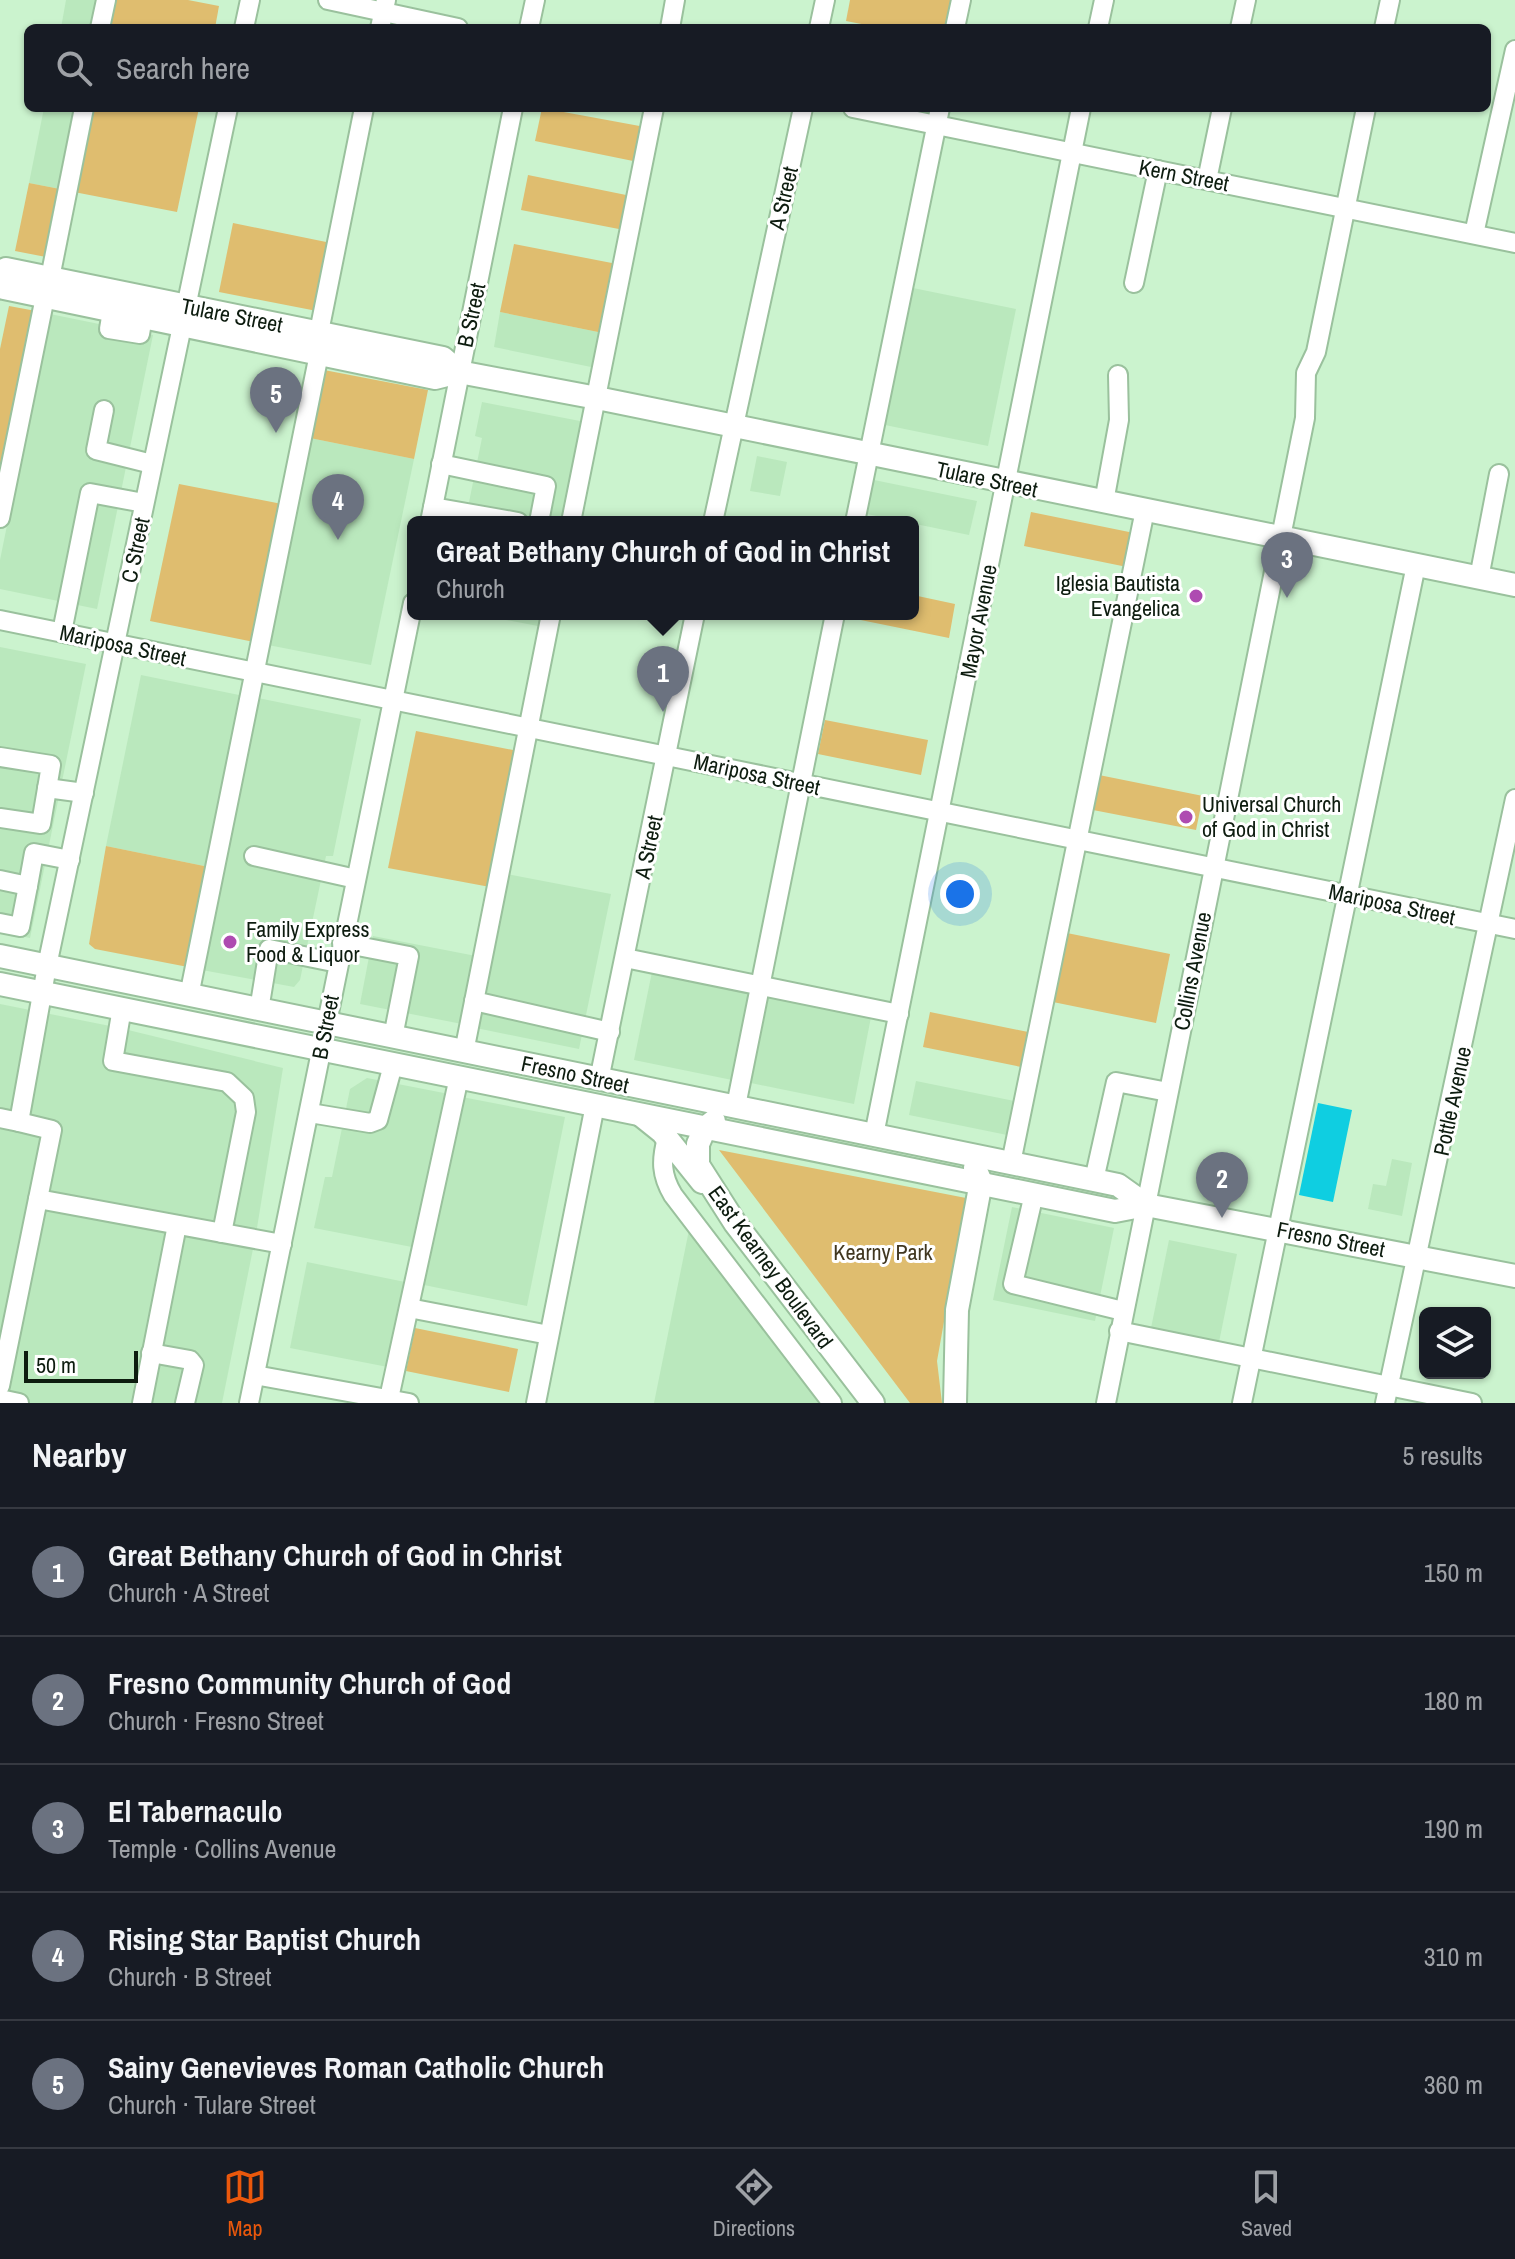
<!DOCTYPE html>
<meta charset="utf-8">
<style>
body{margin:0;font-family:"Archivo Narrow",sans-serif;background:#242831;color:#f1f3f6}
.controls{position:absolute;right:24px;bottom:24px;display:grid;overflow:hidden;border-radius:12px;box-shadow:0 2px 6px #0004}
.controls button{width:72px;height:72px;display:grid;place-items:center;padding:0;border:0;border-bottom:2px solid #363941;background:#171b24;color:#f1f3f6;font:40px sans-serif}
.scale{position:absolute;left:24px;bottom:20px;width:114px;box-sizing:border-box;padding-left:8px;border:4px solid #0d1c0f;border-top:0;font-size:22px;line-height:28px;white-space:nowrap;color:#0d1c0f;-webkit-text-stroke:6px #fff;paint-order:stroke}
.you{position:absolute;left:960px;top:894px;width:28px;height:28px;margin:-20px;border:6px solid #fff;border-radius:50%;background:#1a73e8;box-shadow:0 0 0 12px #1a73e833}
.badge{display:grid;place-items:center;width:52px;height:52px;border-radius:50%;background:#ea580c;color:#fff;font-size:26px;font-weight:700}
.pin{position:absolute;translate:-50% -66px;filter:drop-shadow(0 2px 4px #0008)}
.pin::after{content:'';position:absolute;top:42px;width:28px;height:24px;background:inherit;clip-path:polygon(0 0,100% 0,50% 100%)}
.popup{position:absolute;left:407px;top:516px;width:512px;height:104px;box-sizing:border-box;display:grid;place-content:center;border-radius:12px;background:#171b24;filter:drop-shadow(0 2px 6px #0005);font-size:26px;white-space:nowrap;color:#9ea1a6}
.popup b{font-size:30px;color:#f1f3f6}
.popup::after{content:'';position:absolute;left:50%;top:100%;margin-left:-16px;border:16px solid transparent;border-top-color:#171b24}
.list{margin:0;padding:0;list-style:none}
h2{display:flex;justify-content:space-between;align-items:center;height:104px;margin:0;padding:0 32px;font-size:34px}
h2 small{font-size:26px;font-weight:400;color:#9ea1a6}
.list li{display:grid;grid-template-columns:52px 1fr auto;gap:24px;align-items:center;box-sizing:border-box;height:128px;padding:0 32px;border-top:2px solid #363941}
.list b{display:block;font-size:30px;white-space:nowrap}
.list p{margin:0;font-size:26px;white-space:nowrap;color:#9ea1a6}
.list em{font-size:26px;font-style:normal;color:#9ea1a6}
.icon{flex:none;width:44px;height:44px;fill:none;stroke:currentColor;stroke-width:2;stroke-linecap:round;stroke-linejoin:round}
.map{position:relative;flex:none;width:1515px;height:1403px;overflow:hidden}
.search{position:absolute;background:#171b24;box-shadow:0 2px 6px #0004;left:24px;right:24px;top:24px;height:88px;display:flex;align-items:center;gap:20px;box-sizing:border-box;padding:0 28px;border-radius:12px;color:#9ea1a6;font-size:30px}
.sheet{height:744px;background:#171b24}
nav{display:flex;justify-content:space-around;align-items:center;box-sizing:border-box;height:112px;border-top:2px solid #363941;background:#171b24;font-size:22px;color:#9ea1a6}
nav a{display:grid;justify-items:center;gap:4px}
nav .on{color:#ea580c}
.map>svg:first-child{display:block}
.built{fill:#bae8bd}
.green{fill:#dfbd6f}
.water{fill:#0fcee1}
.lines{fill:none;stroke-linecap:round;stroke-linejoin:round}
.minor-casing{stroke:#9ac19d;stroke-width:22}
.major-casing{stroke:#9ac19d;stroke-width:26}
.minor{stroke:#fff;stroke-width:18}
.major{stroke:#fff;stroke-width:22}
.poi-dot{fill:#ae4bb1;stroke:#fff;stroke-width:3}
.labels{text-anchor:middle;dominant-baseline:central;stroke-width:6;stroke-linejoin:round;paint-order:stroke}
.street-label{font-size:22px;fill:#0d1c0f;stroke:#fff}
.poi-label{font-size:22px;fill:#0d1c0f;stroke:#fff;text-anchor:start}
.park-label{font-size:22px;fill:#413720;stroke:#fff}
</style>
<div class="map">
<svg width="1515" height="1403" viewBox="0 0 1515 1403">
<rect width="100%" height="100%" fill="#cbf3ce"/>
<g class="built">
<path d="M66,0H98L93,28H61Z"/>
<path d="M44,108H76L60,189L29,183Z"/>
<path d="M913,288L1016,309L988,446L885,425Z"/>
<path d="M500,312L603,333L596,368L494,347Z"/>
<path d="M50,314L153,335L97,609L0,589V560Z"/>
<path d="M482,402L585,422L565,522H465L482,438L475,436Z"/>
<path d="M310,438L414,459L371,665L268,645Z"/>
<path d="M757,456L787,462L780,496L750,491Z"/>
<path d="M874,480L977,501L969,535L867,514Z"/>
<path d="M475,614H546L543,627Z"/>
<path d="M0,647L86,664L30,938L0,932Z"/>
<path d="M141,675L244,696L209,867L106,846Z"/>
<path d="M258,698L361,719L333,856H326L300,980L294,987L202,970Z"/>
<path d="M507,874L611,894L579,1049L476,1028Z"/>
<path d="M373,936L476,956L462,1024L360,1004Z"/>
<path d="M653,967L756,988L737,1081L634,1060Z"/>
<path d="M770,991L872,1012L854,1104L751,1083Z"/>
<path d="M0,1004L120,1028L283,1068L256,1234L222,1403H0Z"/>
<path d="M367,1078L449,1094L417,1248L314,1228L325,1177H332L350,1089Z"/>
<path d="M916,1081L1019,1102L1012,1136L909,1115Z"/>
<path d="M462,1097L565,1117L527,1306L424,1285Z"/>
<path d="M1392,1159L1412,1163L1402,1216L1368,1209L1373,1184L1386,1186Z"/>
<path d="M1012,1207L1114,1228L1095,1321L993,1300Z"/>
<path d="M690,1225L826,1403H654Z"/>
<path d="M1169,1240L1237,1254L1218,1347L1150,1333Z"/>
<path d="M307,1262L410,1283L393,1368L290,1348Z"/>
</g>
<g class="green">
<path d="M113,0H188L219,6L215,28H107Z"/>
<path d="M850,0H957L952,28H882L846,21Z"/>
<path d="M91,108H199L177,212L74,192Z"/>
<path d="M542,108L645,127L638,162L535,141Z"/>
<path d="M528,175L631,196L624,230L521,210Z"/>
<path d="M29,183L60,189L46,257L15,251Z"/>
<path d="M233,223L336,244L322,312L219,292Z"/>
<path d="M514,244L617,264L603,333L500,312Z"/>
<path d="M9,306L36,311L0,489V349Z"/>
<path d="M324,370L428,390L414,459L310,438Z"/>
<path d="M179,484L282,504L254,642L150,621Z"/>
<path d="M1031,512L1134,533L1127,567L1024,546Z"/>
<path d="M913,595L955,604L949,638L846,617V614H913Z"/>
<path d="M825,720L928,740L921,775L818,754Z"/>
<path d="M416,731L518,751L490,887L388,868Z"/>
<path d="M1099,775L1203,796L1196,830L1093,810Z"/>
<path d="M106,846L209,867L188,967L95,949L89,944Z"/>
<path d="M1067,933L1170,954L1156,1023L1053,1002Z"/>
<path d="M930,1012L1033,1033L1026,1068L923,1047Z"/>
<path d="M719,1150L966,1198L937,1361L942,1403H910Z"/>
<path d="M415,1328L518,1349L509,1392L406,1371Z"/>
</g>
<path class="water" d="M1318,1103L1352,1110L1333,1202L1299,1195Z"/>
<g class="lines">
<g class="minor-casing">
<g id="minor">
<path d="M328,0L458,28"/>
<path d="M100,28L106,0"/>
<path d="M244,28L250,0"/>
<path d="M380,28L386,0"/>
<path d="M529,28L535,0"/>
<path d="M670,28L675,0"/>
<path d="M819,28L825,0"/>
<path d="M955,28L961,0"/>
<path d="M1098,28L1104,0"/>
<path d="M1240,28L1246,0"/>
<path d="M1384,28L1390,0"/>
<path d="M853,108L1515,243"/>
<path d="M1207,180L1222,108"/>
<path d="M1474,234L1515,50"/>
<path d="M50,278L84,108"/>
<path d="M1134,283L1158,170"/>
<path d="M112,311L109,329L140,334L143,317"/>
<path d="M319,332L364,108"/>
<path d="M104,410L96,450L152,464"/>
<path d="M441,464L546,486L539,522"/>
<path d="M1104,502L1119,420L1118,375"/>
<path d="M433,507L518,522"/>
<path d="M0,518L45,297"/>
<path d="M430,522L513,108"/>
<path d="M571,522L654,108"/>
<path d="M713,522L803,108"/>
<path d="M855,522L940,108"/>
<path d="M1479,578L1499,474"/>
<path d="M0,620L1515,929"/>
<path d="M62,632L90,493L144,503"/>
<path d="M0,757L51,765L41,824L0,818"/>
<path d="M47,788L84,793"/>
<path d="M254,856L356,879"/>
<path d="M0,880L28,886L34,853L70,860"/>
<path d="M0,923L20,927L28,886"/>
<path d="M342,943L409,956L393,1037"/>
<path d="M625,958L899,1014"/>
<path d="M189,996L319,354"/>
<path d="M474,1001L610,1032"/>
<path d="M122,1008L113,1061L227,1082L244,1098L246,1112L222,1233"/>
<path d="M259,1010L269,949L338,963"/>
<path d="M464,1052L551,614"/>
<path d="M599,1080L695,614"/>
<path d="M736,1106L835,614"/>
<path d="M310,1113L370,1123L378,1120L393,1065"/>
<path d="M0,1118L19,1122L47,966L228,108"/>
<path d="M874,1135L1081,108"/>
<path d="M667,1138C661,1160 661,1175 673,1195L832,1403"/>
<path d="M1011,1163L1145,510"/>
<path d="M1094,1180L1116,1082L1168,1092"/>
<path d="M1034,1194L1013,1284L1123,1311"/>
<path d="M38,1199L282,1244"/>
<path d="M409,1308L549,1335"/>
<path d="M1119,1331L1472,1403"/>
<path d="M151,1353L190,1360L194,1365L185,1403"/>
<path d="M255,1375L409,1403"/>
<path d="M0,1386L52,1130L19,1122"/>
<path d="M0,1399L19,1403"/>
<path d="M142,1403L177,1225"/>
<path d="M249,1403L413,603"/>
<path d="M388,1403L459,1077"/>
<path d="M536,1403L595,1105"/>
<path d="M1106,1403L1305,418L1306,373L1316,352L1366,108"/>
<path d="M1242,1403L1416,565"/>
<path d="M1385,1403L1515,799"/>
</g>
</g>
<g class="major-casing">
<g id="major">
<path d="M0,272L6,269L443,358L459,372"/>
<path d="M0,282L4,288L435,378L459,372L597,398L1515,585"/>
<path d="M0,956L1094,1180L1118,1185L1146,1205"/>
<path d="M0,984L1115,1211L1146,1205L1515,1276"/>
<path d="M642,1116L662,1132L702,1182"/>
<path d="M714,1121L705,1128L698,1144V1165L735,1223L873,1403"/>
<path d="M955,1403L957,1310L981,1182L975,1168"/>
</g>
</g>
<use href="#minor" class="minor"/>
<use href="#major" class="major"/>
</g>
<g class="poi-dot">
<circle cx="1196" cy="596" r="8"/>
<circle cx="1186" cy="817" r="8"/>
<circle cx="230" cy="942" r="8"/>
</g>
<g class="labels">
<g class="street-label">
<text transform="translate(1184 175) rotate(11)">Kern Street</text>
<text transform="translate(783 198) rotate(-77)">A Street</text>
<text transform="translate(232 315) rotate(11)">Tulare Street</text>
<text transform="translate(471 315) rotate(-78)">B Street</text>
<text transform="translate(987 479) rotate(12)">Tulare Street</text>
<text transform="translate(135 550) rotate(-78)">C Street</text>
<text transform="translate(978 621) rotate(-79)">Mayor Avenue</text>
<text transform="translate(123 645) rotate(12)">Mariposa Street</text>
<text transform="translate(757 774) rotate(12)">Mariposa Street</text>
<text transform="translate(648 847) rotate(-78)">A Street</text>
<text transform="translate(1392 904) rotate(12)">Mariposa Street</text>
<text transform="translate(1192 971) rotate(-79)">Collins Avenue</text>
<text transform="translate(325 1027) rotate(-79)">B Street</text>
<text transform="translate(575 1074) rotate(12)">Fresno Street</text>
<text transform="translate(1452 1101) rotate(-78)">Pottle Avenue</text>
<text transform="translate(1331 1239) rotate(11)">Fresno Street</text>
<text transform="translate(771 1267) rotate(54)">East Kearney Boulevard</text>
</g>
<g class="poi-label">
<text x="1180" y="583" text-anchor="end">Iglesia Bautista<tspan x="1180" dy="25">Evangelica</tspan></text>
<text x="1202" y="804">Universal Church<tspan x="1202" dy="25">of God in Christ</tspan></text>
<text x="246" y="929">Family Express<tspan x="246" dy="25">Food &amp; Liquor</tspan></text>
</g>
<g class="park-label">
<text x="883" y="1252">Kearny Park</text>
</g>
</g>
</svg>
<div class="controls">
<button><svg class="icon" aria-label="layers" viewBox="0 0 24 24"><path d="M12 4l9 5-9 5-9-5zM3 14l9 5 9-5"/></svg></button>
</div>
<div class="scale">50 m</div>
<div class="you"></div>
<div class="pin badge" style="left:663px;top:712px;background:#6b7280">1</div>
<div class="popup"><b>Great Bethany Church of God in Christ</b>Church</div>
<div class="pin badge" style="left:1222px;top:1218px;background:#6b7280">2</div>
<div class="pin badge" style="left:1287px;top:598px;background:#6b7280">3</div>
<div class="pin badge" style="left:338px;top:540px;background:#6b7280">4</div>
<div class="pin badge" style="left:276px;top:433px;background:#6b7280">5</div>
<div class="search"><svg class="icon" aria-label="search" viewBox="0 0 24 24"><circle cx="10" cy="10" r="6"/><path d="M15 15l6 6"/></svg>Search here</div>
</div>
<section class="sheet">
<h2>Nearby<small>5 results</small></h2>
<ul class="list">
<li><span class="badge" style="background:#6b7280">1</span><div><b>Great Bethany Church of God in Christ</b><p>Church · A Street</p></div><em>150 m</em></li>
<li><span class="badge" style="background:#6b7280">2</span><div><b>Fresno Community Church of God</b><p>Church · Fresno Street</p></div><em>180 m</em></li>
<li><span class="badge" style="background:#6b7280">3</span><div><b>El Tabernaculo</b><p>Temple · Collins Avenue</p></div><em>190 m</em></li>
<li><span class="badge" style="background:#6b7280">4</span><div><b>Rising Star Baptist Church</b><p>Church · B Street</p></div><em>310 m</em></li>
<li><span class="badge" style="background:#6b7280">5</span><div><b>Sainy Genevieves Roman Catholic Church</b><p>Church · Tulare Street</p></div><em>360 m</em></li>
</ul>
</section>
<nav>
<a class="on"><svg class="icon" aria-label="map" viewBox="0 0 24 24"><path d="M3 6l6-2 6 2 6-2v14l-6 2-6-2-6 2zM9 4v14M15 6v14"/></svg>Map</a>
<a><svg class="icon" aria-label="directions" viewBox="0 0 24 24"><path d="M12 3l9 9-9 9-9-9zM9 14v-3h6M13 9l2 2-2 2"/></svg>Directions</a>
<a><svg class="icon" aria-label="saved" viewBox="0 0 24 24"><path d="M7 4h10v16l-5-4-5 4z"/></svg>Saved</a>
</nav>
